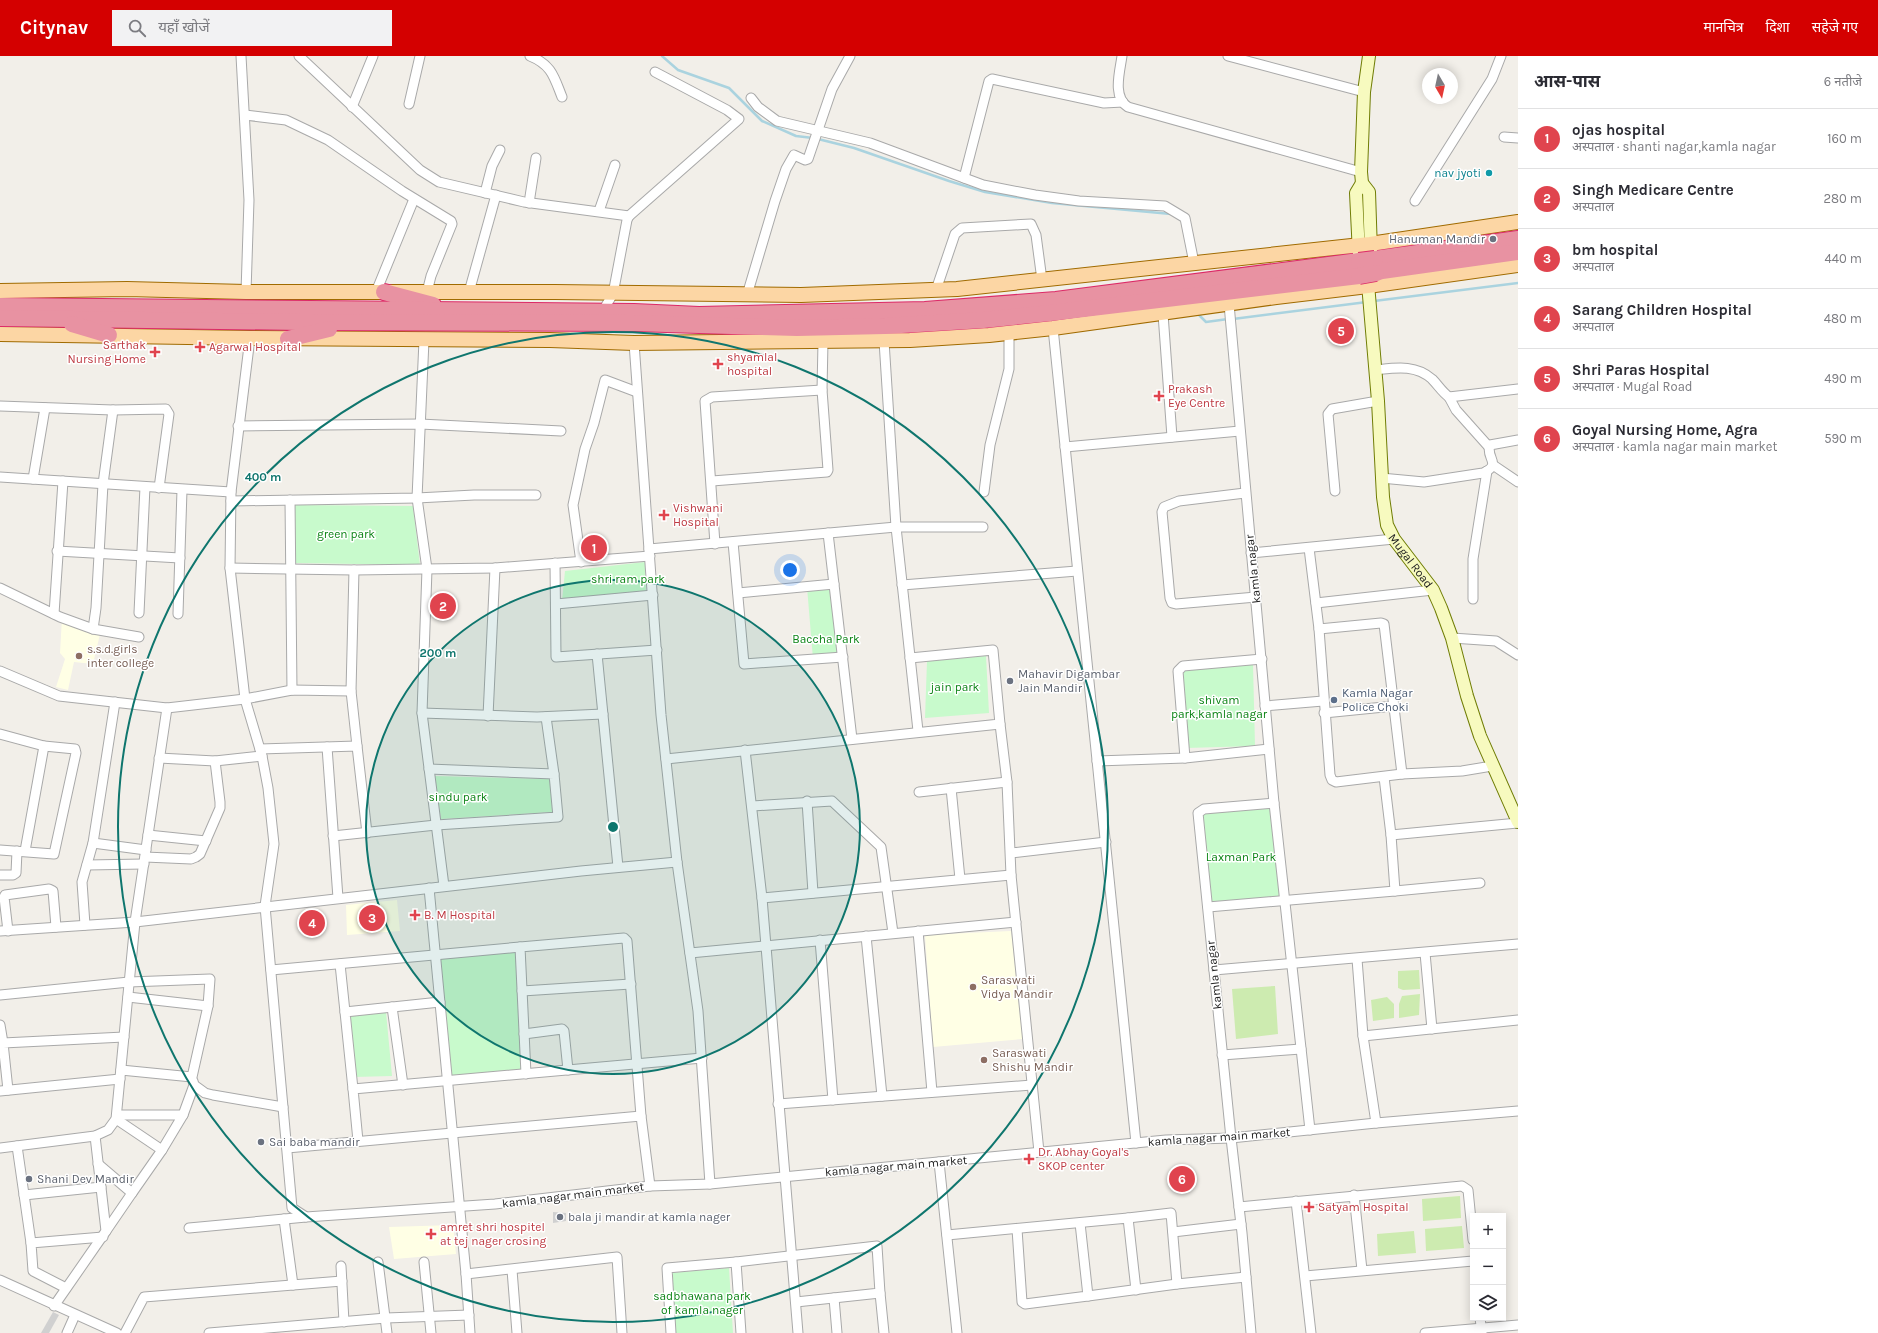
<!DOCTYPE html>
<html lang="hi">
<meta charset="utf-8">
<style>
body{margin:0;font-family:Karla,"Noto Sans Devanagari",sans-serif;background:#f2f2f3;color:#2b2b33}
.controls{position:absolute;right:12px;bottom:12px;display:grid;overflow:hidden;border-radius:0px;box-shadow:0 2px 10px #0003}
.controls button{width:36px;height:36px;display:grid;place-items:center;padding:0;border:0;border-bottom:1px solid #e1e1e2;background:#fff;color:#2b2b33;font:20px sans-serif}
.compass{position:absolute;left:1422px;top:12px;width:36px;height:36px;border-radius:50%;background:#fff;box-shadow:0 2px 10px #0003;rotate:171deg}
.you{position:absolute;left:790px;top:514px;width:14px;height:14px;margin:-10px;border:3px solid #fff;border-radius:50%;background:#1a73e8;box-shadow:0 0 0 6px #1a73e833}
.badge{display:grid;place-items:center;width:26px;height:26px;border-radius:50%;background:#d40000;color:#fff;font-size:13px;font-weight:700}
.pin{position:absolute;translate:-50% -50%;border:2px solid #fff;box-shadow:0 1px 4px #0006}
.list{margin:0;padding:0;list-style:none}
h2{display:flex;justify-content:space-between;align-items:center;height:52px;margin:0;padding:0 16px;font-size:17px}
h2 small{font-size:13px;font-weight:400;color:#7c7c81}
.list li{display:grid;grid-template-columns:26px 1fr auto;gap:12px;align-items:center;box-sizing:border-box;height:60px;padding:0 16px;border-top:1px solid #e1e1e2}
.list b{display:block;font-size:15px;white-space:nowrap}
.list p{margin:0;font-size:13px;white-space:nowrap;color:#7c7c81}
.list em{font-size:13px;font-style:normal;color:#7c7c81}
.icon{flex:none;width:22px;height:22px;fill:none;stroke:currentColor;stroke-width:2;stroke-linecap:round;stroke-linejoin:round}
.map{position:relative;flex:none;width:1518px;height:1277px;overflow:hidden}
header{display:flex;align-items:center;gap:24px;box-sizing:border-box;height:56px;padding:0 20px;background:#d40000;color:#fff}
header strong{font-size:19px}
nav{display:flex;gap:22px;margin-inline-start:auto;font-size:14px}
.search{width:280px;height:36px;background:#f2f2f3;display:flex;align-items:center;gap:10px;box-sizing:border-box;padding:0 14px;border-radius:0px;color:#7c7c81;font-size:15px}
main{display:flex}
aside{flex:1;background:#fff}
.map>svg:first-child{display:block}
.education{fill:#ffffe5}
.religious{fill:#d0d0d0}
.grass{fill:#cdebb0}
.park{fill:#c8facc}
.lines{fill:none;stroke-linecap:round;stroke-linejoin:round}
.stream{stroke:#aad3df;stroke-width:2.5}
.street-casing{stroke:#a9a9a9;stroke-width:11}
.secondary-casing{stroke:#707d05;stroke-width:14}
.primary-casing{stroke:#a06b00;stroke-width:16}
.highway-casing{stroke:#dc2a67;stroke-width:18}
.street{stroke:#fff;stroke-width:9}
.secondary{stroke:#f7fabf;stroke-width:12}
.primary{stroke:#fcd6a4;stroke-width:14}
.highway{stroke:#e892a2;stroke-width:16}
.highway-bridge-casing{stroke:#dc2a67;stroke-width:18;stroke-linecap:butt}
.highway-bridge{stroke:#e892a2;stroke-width:16}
.ring{fill:none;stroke:#0f766e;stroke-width:2}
.culture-dot{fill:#0f9aa8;stroke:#fff;stroke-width:1.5}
.worship-dot{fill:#6b7280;stroke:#fff;stroke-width:1.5}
.health-dot{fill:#e0444e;stroke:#fff;stroke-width:1.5}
.education-dot{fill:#8d6e63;stroke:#fff;stroke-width:1.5}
.service-dot{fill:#5c6f8a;stroke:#fff;stroke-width:1.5}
.labels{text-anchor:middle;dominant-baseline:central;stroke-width:3;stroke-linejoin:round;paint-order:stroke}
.culture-label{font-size:12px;fill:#0d838f;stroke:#fff;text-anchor:end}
.worship-label{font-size:12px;fill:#5b616d;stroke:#fff;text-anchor:start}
.health-label{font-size:12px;fill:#be3a42;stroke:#fff;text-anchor:start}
.park-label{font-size:12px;fill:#0c8416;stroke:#fff}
.street-label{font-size:12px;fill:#222;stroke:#fff}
.education-label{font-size:12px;fill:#785e54;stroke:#fff;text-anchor:start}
.service-label{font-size:12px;fill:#4e5e75;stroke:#fff;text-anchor:start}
.centre{fill:#0f766e;stroke:#fff;stroke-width:2}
.ring-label{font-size:12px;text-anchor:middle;font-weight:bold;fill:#0f766e;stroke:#fff;stroke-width:3;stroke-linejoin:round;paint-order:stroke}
</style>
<header>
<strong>Citynav</strong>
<div class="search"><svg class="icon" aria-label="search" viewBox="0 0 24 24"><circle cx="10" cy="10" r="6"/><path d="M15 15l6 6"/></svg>यहाँ खोजें</div>
<nav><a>मानचित्र</a><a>दिशा</a><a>सहेजे गए</a></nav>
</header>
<main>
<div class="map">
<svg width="1518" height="1277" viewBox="0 0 1518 1277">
<rect width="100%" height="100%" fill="#f2efe9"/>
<g class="education">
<path d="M62,562L101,574L93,608L74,606L68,634L56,631L65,603L60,597Z"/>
<path d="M397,844L400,875L347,879L346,849Z"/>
<path d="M1011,875L1023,983L933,991L925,879Z"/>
<path d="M453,1169L456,1198L394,1203L389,1171Z"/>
</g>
<g class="religious">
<path d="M553,1156L566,1157V1165L553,1167Z"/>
<path d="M53,1256L59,1259L49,1277H41Z"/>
</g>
<g class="grass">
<path d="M1419,914L1420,933L1403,934L1398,932V915Z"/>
<path d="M1275,930L1278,978L1236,983L1232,933Z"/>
<path d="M1420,938L1419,959L1399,962V948L1402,940Z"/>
<path d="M1387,941L1394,948V962L1373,965L1371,944Z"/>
<path d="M1460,1140L1461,1162L1423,1165L1422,1143Z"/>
<path d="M1462,1170L1464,1192L1426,1195L1425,1173Z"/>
<path d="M1414,1175L1416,1197L1378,1200L1377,1178Z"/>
</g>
<g class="park">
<path d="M294,449L413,450L420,509L294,507Z"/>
<path d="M645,506L646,536L562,545L565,515Z"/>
<path d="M834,528L843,601L813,603L807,531Z"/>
<path d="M986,600L989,657L925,662L927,605Z"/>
<path d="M1253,608L1255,690L1186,692L1183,612Z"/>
<path d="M435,720L551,723L552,756L441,763Z"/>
<path d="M1274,747L1284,844L1208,851L1198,757Z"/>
<path d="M518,895L523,1015L451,1021L440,903Z"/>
<path d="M386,956L392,1020L354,1021L349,958Z"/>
<path d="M729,1212L733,1277H675L671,1217Z"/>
</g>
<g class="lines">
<g class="stream">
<path d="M662,0L678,14L729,32L762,65L796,80L813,82"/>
<path d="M818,83L854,92L949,125L985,136L1052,147L1171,158"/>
<path d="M1374,245L1518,227"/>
<path d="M1199,259L1206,266L1228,263"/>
<path d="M1233,263L1367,246"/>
</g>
<g class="street-casing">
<g id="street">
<path d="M241,0L249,144L246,236"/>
<path d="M299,0L420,114L439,126L524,146L629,160"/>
<path d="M530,0C552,9 554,21 562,41"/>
<path d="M1122,0C1120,15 1112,41 1128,51L1361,116"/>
<path d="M1228,0L1364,36"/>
<path d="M751,42L758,51L777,65L870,87L983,129L1035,139L1079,145L1165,150L1185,162L1194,207"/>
<path d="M409,48L420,0"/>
<path d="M352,51L373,0"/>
<path d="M245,59L286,64L328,84L402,135L451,165L452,168L431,220L427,236"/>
<path d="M1504,81L1518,82"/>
<path d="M964,122L989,25L992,23L1104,47L1123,46"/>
<path d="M485,137L492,110L500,94"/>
<path d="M1415,145L1492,23L1501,0"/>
<path d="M529,147L536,102"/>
<path d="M599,155L615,109"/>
<path d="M936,234L955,178L962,172L1031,168L1036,179L1042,224"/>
<path d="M376,236L414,143"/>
<path d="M469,236L496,139"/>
<path d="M747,239L775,145L786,113L794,99L805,104L808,103L832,33L850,0"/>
<path d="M1229,248L1274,747L1310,1074"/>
<path d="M602,256L613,238L627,164L629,160L739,63L727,54L655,16"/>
<path d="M1163,258L1172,381"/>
<path d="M1053,272L1136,1087"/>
<path d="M250,282L231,436L230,512L245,643L262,700L268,732L274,788L265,850L292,1152L306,1161L495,1148L650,1130L710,1128L1166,1084L1231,1082L1376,1067L1518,1055"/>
<path d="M424,284L417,442L427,513L422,657L444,830"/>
<path d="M884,285L896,471L918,675"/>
<path d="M634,287L661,659L677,806L698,955L710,1128"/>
<path d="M1375,314C1395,312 1415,308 1432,323C1438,329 1442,336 1449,341L1518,333"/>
<path d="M1449,341L1456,354L1489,391"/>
<path d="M0,350L113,354L166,353L169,358L159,432"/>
<path d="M238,370L420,368L561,375"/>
<path d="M1065,391L1240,375"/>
<path d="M1493,409L1518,426"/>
<path d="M0,421L231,436"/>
<path d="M1381,422L1424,426L1483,417C1503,408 1485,402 1490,389L1518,384"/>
<path d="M33,423L45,352"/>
<path d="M712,425L827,416L828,414L822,334L823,286"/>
<path d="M1335,435L1328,358L1332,353L1378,345"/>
<path d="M984,436L990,389L1009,313V277"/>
<path d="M1245,437L1179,445L1164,451L1162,456L1170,542L1172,547L1176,548L1256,541"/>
<path d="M290,444L292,634"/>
<path d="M231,445L417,442L474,439H536"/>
<path d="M828,477L852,683"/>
<path d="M733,486L744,608L843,601"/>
<path d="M715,488L705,345L712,341L822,334"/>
<path d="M1309,492L1319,573L1330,719L1332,724L1336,726L1402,718L1462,715L1492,710"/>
<path d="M649,493L896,471H983"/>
<path d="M57,495L180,502"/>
<path d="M1251,497L1394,483"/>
<path d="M581,506L573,449L585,393L594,367L605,324L637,336"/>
<path d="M555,507L556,601L657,594"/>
<path d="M230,512L354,514L495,512L650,500"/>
<path d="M902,529L1077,515"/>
<path d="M0,532L60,561L93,573L139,581"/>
<path d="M738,537L834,528"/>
<path d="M1473,543V503L1487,415"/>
<path d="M1316,547L1433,534"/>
<path d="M556,548L653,539"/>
<path d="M139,557L145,431"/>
<path d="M54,558L63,425"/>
<path d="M178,558L182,434"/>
<path d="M93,573L96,552L103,428L113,354"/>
<path d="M1319,573L1381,567L1384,568L1402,718"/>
<path d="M1452,582L1496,585L1518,599"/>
<path d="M597,598L618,811"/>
<path d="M0,615L59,640L167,652L245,643L292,634L351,635L354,514"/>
<path d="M351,635L357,690"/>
<path d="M1265,650L1323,645"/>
<path d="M422,657L537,661L603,658"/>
<path d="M1324,657L1394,650"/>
<path d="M488,660L495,512"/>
<path d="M546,661L554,718"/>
<path d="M1000,668L1007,726L1011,819L1039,1096"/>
<path d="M0,678L44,690L25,795"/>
<path d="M327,691L338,842"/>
<path d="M260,693L357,690L367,777"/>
<path d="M745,694L762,842L798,1277"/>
<path d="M159,702L215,705L262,700"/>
<path d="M1185,702L1178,615L1183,610L1262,603"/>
<path d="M666,703L1000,668L993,594L910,602"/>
<path d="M1097,705L1185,702L1269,693"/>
<path d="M951,732L960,823"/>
<path d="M919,736L1007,726"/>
<path d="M807,745L813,837"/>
<path d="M752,750L832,745L881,791L893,877"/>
<path d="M148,779L206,785"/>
<path d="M1391,779L1518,767"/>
<path d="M333,780L436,769L558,761L554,718L429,713"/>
<path d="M93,787L146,794"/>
<path d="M0,794L54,798L76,697L75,693L44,690"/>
<path d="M1011,797L1106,786"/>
<path d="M145,801L191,803L196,801L200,798L220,752V746L215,705"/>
<path d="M87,809L144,808"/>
<path d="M0,819H13L16,817L17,795"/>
<path d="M429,832L466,1218L470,1277"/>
<path d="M1395,835L1480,827"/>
<path d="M762,842L1011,819"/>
<path d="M1208,851L1395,835L1391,779L1384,721"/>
<path d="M85,869L82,826L93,787L115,646"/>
<path d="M0,875L135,866L581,815L677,806"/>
<path d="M8,875L4,841L5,839L49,833L53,835L56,871"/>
<path d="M918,875L932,1036"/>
<path d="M866,880L882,1040"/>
<path d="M820,884L833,1044"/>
<path d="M690,897L1016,866"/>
<path d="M1425,897L1432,973"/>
<path d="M1357,903L1363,980L1376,1067"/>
<path d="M340,908L345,956"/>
<path d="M271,914L520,891"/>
<path d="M1214,914L1518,888"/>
<path d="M522,935L631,928"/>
<path d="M0,939L129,926L210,923L208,950L128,941"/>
<path d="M392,951L403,1029"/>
<path d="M0,969L3,987"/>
<path d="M524,978L562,973L564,975L568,1014"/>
<path d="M1363,980L1518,964"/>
<path d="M1222,999L1301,993"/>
<path d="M121,1014L192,1021L208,950"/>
<path d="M526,1018L520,891L624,882L627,885L641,1060"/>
<path d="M194,1029L205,1037L213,1039L283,1051"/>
<path d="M353,1033L345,956L440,946"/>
<path d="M8,1034L3,987L124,981"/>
<path d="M0,1035L120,1023"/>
<path d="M778,1048L1032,1029"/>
<path d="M117,1059H183L162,1094"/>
<path d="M183,1059L194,1029L193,1025"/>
<path d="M116,1063L162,1094L132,1137"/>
<path d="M358,1085L353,1033L702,1002"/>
<path d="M17,1090L31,1187"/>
<path d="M0,1092L95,1080L108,1074L116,1063L135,866L167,652"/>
<path d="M287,1092L641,1060L650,1130"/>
<path d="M939,1106L957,1277"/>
<path d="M98,1108L132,1137L106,1175"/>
<path d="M24,1139L101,1131"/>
<path d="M1354,1139L1362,1214"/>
<path d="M1296,1145L1311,1277"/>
<path d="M1239,1151L1462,1130L1468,1134L1473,1184"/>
<path d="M1128,1162L1171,1157L1177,1228"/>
<path d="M284,1163L293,1229"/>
<path d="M189,1172L306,1161"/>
<path d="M1017,1173L1022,1246L1025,1248L1088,1240L1080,1167"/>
<path d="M1173,1176L1241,1168"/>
<path d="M947,1179L1128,1162L1136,1234"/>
<path d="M378,1206L387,1277"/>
<path d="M424,1206L431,1277"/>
<path d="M341,1210L344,1266"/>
<path d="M512,1214L517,1277"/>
<path d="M466,1218L617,1201L622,1277"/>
<path d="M1305,1220L1473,1205"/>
<path d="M0,1224L117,1277"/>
<path d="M66,1232L33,1215L31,1187L103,1181"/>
<path d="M880,1237L884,1277"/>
<path d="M1088,1240L1177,1228L1246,1221"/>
<path d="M834,1242L837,1277"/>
<path d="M54,1250L106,1175L95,1080"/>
<path d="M1480,1262L1482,1277"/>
<path d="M67,1277L75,1259"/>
<path d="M125,1277L144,1241L342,1225"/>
<path d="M209,1277L386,1262L469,1259"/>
<path d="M671,1277L667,1212L736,1206"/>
<path d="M741,1277L736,1206L877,1190L880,1237L796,1246"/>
<path d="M1251,1277L1242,1177L1231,1082L1198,757L1204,753L1274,747"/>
<path d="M1425,1277L1518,1269"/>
</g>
</g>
<g class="secondary-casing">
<g id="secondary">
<path d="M1369,0L1364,36L1361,116L1362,127L1369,136L1371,196"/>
<path d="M1359,198L1356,137L1362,127"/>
<path id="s1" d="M1368,228L1378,345L1383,441L1387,469L1394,483L1433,534L1441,552L1452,582L1467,640L1480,680L1518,766"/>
</g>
</g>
<g class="primary-casing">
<g id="primary">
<path d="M0,235L127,233L246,236H555L801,239L957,233L1370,188L1518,166"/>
<path d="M0,278L250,282L550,284L634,287L910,284L989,279L1053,272L1276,241L1368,230L1518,209"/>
</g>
</g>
<g class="highway-casing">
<g id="highway">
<path d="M1375,203L1518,183"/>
<path d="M1376,217L1382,215L1518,196"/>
<path d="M384,236L433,249"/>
<path d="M0,250L634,256L699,259L925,254L1056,244L1359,205"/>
<path d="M0,262L302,266L634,267L797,272L885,270L983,264L1050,257L1359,220"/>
<path d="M72,268L109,279"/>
<path d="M288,283L329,273"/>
</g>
</g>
<use href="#street" class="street"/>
<use href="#secondary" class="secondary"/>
<use href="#primary" class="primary"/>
<use href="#highway" class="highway"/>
<g class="highway-bridge-casing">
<g id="highway-bridge">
<path d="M1359,205L1375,203"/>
<path d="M1359,220L1376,217"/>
</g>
</g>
<use href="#highway-bridge" class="highway-bridge"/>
</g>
<circle cx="613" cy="771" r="247" fill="#0f766e" fill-opacity=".12"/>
<g class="ring">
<circle cx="613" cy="771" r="247"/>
<circle cx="613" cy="771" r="495"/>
</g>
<circle class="culture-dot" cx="1489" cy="117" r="4"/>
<g class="worship-dot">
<circle cx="1493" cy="183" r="4"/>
<circle cx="1010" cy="625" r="4"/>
<circle cx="261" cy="1086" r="4"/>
<circle cx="29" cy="1123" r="4"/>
<circle cx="560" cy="1161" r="4"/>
</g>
<g class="health-dot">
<path d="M198 285h4v4h4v4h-4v4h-4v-4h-4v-4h4z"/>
<path d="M153 290h4v4h4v4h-4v4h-4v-4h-4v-4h4z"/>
<path d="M716 302h4v4h4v4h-4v4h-4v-4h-4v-4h4z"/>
<path d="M1157 334h4v4h4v4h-4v4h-4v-4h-4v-4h4z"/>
<path d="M662 453h4v4h4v4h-4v4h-4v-4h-4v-4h4z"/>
<path d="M413 853h4v4h4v4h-4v4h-4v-4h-4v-4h4z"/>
<path d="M1027 1097h4v4h4v4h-4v4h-4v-4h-4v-4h4z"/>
<path d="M1307 1145h4v4h4v4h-4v4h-4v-4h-4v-4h4z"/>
<path d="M429 1172h4v4h4v4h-4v4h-4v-4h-4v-4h4z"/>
</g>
<g class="education-dot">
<circle cx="79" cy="600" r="4"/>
<circle cx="973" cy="931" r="4"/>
<circle cx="984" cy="1004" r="4"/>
</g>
<circle class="service-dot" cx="1334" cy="644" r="4"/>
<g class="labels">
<g class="culture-label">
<text x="1481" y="117">nav jyoti</text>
</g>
<g class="worship-label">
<text x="1485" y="183" text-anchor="end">Hanuman Mandir</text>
<text x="1018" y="618">Mahavir Digambar<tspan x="1018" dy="14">Jain Mandir</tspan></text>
<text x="269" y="1086">Sai baba mandir</text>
<text x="37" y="1123">Shani Dev Mandir</text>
<text x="568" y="1161">bala ji mandir at kamla nager</text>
</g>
<g class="health-label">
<text x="146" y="289" text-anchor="end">Sarthak<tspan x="146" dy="14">Nursing Home</tspan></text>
<text x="209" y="291">Agarwal Hospital</text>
<text x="727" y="301">shyamlal<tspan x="727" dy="14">hospital</tspan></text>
<text x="1168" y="333">Prakash<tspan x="1168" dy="14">Eye Centre</tspan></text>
<text x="673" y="452">Vishwani<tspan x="673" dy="14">Hospital</tspan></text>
<text x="424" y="859">B. M Hospital</text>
<text x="1038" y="1096">Dr. Abhay Goyal's<tspan x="1038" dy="14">SKOP center</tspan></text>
<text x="1318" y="1151">Satyam Hospital</text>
<text x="440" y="1171">amret shri hospitel<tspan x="440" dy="14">at tej nager crosing</tspan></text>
</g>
<g class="park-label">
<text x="346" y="478">green park</text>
<text x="628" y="523">shri ram park</text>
<text x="826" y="583">Baccha Park</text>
<text x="955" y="631">jain park</text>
<text x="1219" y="644">shivam<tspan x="1219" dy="14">park,kamla nagar</tspan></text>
<text x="458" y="741">sindu park</text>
<text x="1241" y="801">Laxman Park</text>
<text x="702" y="1240">sadbhawana park<tspan x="702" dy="14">of kamla nager</tspan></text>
</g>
<g class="street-label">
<text stroke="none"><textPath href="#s1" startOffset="285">Mugal Road</textPath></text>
<text transform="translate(1253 513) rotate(-96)">kamla nagar</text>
<text transform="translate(1214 919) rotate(-96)">kamla nagar</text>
<text transform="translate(1219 1081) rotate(-4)">kamla nagar main market</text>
<text transform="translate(896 1110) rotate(-5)">kamla nagar main market</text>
<text transform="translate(573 1139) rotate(-7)">kamla nagar main market</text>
</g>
<g class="education-label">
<text x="87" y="593">s.s.d.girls<tspan x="87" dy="14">inter college</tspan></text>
<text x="981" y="924">Saraswati<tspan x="981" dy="14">Vidya Mandir</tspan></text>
<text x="992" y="997">Saraswati<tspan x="992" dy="14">Shishu Mandir</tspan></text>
</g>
<g class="service-label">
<text x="1342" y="637">Kamla Nagar<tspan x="1342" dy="14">Police Choki</tspan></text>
</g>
</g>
<circle cx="613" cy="771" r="6" class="centre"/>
<g class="ring-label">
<text x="263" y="425">400 m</text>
<text x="438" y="601">200 m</text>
</g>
</svg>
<div class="controls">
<button>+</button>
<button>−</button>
<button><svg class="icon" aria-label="layers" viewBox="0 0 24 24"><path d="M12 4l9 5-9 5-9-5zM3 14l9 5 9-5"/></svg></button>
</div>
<svg class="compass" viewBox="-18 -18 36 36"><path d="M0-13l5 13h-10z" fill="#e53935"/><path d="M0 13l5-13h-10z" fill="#7c7c81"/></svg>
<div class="you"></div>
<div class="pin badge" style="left:594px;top:492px;background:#e0444e">1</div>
<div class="pin badge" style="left:443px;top:550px;background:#e0444e">2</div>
<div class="pin badge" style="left:372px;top:862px;background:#e0444e">3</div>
<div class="pin badge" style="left:312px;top:867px;background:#e0444e">4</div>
<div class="pin badge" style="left:1341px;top:275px;background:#e0444e">5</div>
<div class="pin badge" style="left:1182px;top:1123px;background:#e0444e">6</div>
</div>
<aside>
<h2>आस-पास<small>6 नतीजे</small></h2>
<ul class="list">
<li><span class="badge" style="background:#e0444e">1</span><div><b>ojas hospital</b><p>अस्पताल · shanti nagar,kamla nagar</p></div><em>160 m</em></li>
<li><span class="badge" style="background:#e0444e">2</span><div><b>Singh Medicare Centre</b><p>अस्पताल</p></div><em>280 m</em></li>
<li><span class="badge" style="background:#e0444e">3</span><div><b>bm hospital</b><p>अस्पताल</p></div><em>440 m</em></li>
<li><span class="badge" style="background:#e0444e">4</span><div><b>Sarang Children Hospital</b><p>अस्पताल</p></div><em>480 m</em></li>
<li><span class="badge" style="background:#e0444e">5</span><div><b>Shri Paras Hospital</b><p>अस्पताल · Mugal Road</p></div><em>490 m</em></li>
<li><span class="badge" style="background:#e0444e">6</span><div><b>Goyal Nursing Home, Agra</b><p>अस्पताल · kamla nagar main market</p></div><em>590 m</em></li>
</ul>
</aside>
</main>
